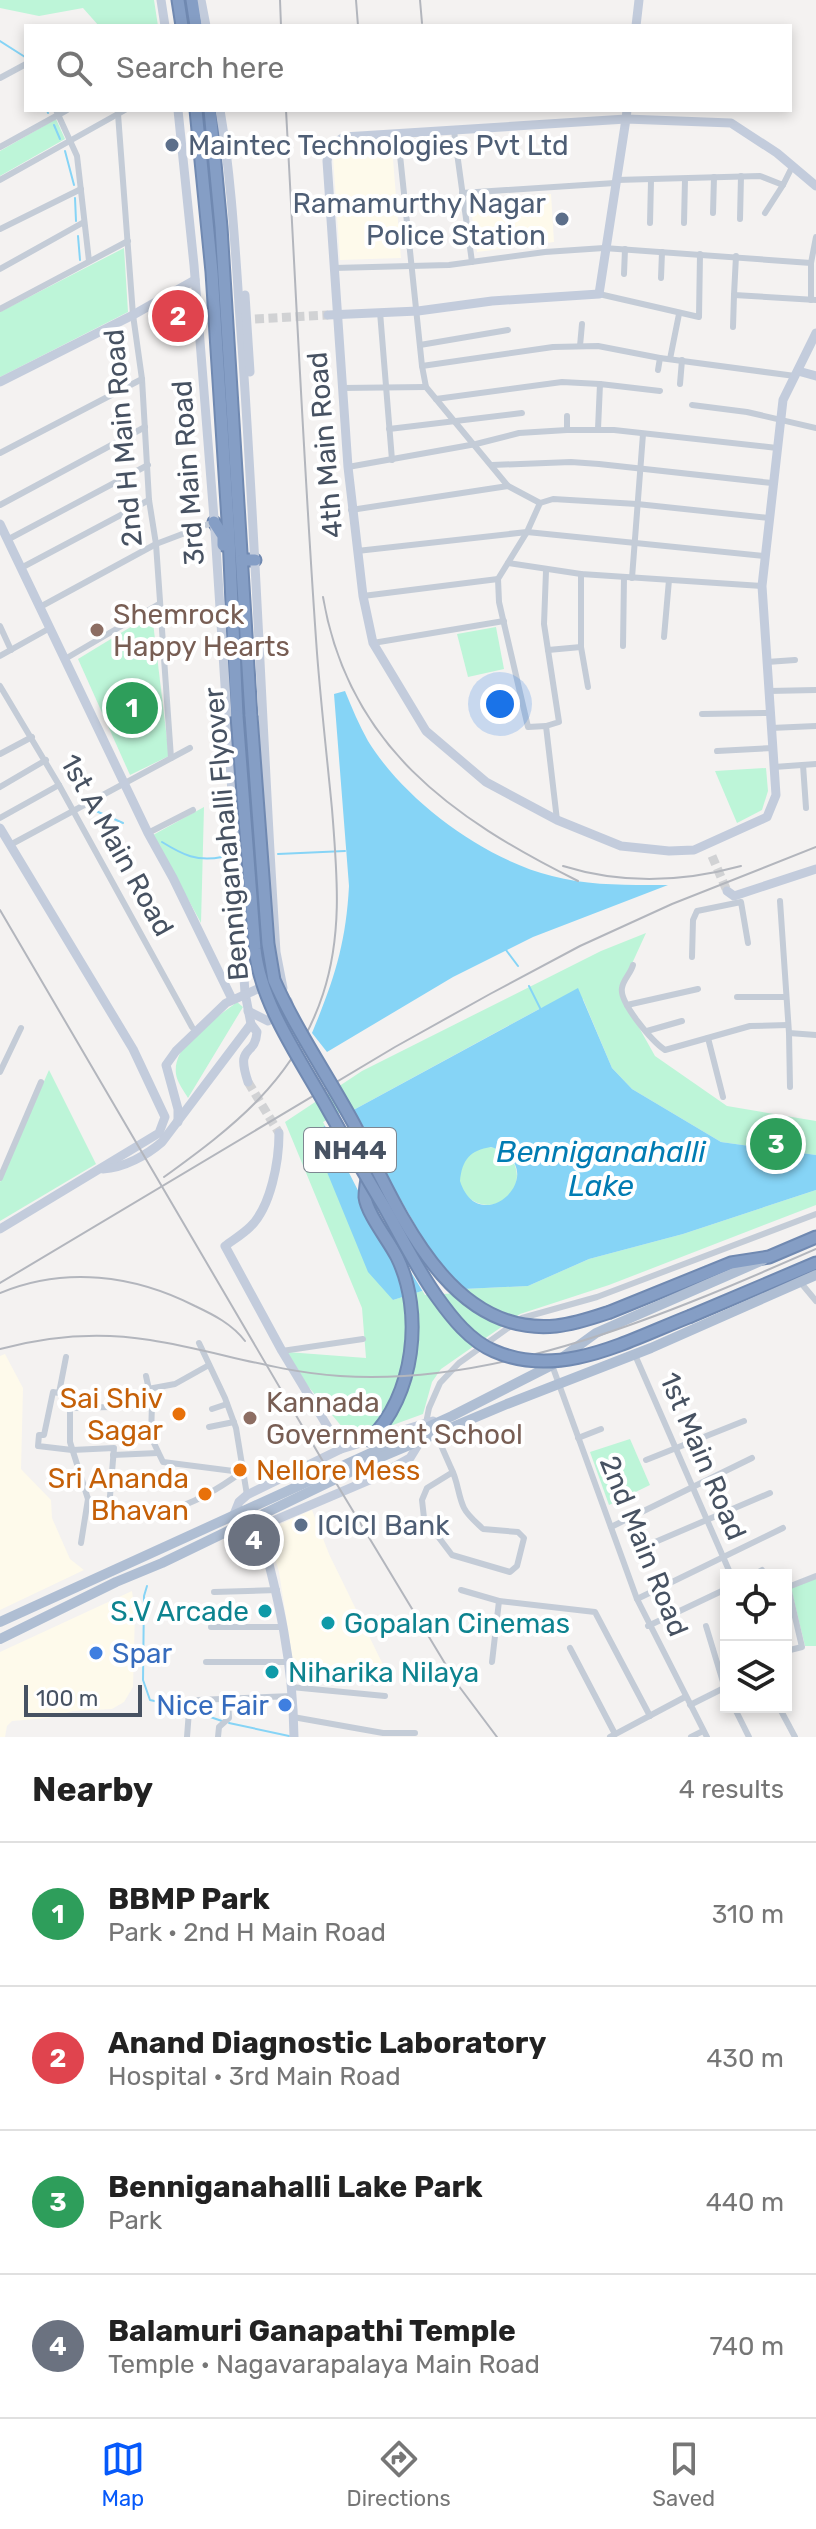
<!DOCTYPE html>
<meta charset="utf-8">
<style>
body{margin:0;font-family:Rubik,sans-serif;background:#f2f2f2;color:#222}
.controls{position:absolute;right:24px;bottom:24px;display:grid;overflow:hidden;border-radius:0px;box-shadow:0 4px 12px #0003}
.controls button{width:72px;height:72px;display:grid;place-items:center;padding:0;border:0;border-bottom:2px solid #e0e0e0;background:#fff;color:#222;font:40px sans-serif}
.scale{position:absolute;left:24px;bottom:20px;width:118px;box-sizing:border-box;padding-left:8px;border:4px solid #475262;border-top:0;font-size:22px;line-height:28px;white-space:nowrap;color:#475262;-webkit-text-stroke:6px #fff;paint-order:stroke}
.you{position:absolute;left:500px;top:704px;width:28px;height:28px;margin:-20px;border:6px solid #fff;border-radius:50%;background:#1a73e8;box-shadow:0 0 0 12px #1a73e833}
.badge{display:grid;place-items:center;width:52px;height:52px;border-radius:50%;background:#0659fa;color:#fff;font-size:26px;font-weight:700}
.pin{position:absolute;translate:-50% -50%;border:4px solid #fff;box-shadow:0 2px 8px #0006}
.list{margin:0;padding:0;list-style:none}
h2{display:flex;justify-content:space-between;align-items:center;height:104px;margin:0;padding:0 32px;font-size:34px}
h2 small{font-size:26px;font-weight:400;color:#767676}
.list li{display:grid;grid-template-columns:52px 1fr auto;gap:24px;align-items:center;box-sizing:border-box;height:144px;padding:0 32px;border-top:2px solid #e0e0e0}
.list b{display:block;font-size:30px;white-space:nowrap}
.list p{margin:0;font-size:26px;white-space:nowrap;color:#767676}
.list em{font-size:26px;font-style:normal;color:#767676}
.icon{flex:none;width:44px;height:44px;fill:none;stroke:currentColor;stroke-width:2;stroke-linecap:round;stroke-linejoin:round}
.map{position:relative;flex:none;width:816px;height:1737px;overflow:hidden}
.search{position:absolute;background:#fff;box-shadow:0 4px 12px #0003;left:24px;right:24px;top:24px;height:88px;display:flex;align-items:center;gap:20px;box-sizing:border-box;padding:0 28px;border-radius:0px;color:#767676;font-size:30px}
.sheet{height:680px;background:#fff}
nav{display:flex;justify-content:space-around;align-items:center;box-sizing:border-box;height:112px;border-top:2px solid #e0e0e0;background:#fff;font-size:22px;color:#767676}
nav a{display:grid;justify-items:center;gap:4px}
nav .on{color:#0659fa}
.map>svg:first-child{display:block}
.commercial{fill:#fefaeb}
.green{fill:#bdf5d8}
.water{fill:#86d4f6;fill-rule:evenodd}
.pier{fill:#f4f2f1}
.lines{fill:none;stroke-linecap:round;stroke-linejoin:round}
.stream{stroke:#86d4f6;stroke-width:2}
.secondary-tunnel{stroke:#d1d2d4;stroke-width:9;stroke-dasharray:9 4.5;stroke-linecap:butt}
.highway-casing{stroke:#7089b1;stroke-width:15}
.street{stroke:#c4ccd7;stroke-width:6}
.secondary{stroke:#c3ccdc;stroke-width:9}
.primary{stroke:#afbed3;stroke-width:10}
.highway{stroke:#859ec5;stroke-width:11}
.rail{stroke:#b3b6bd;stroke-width:2}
.highway-bridge-casing{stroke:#7089b1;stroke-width:15;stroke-linecap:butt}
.highway-bridge{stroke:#859ec5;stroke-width:11}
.service-dot{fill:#5c6f8a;stroke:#fff;stroke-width:3}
.education-dot{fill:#8d6e63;stroke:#fff;stroke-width:3}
.food-dot{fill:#e8710a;stroke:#fff;stroke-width:3}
.culture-dot{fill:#0f9aa8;stroke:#fff;stroke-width:3}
.shop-dot{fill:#3f7fe0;stroke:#fff;stroke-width:3}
.labels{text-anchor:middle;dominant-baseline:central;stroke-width:8;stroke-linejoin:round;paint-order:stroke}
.shield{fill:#fff;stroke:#7e8691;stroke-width:2}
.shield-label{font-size:26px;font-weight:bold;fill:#475262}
.service-label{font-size:28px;fill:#4e5e75;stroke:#fff;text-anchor:start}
.street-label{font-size:28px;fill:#475262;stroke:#fff}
.education-label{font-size:28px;fill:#785e54;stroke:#fff;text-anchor:start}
.food-label{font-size:28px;fill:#c56008;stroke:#fff;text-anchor:end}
.culture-label{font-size:28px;fill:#0d838f;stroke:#fff;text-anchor:start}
.shop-label{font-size:28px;fill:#366cbe;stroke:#fff;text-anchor:start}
.water-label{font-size:30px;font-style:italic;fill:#017cb3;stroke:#fff}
</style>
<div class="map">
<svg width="816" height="1737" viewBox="0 0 816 1737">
<rect width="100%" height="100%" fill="#f4f2f1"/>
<g class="commercial">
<path d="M392,147L401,258L340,260L333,157L361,149Z"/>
<path d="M551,194L554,242L477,252L470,201Z"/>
<path d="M5,1354L23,1388L21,1469L51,1500L52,1518L70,1559L84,1570L0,1610V1356Z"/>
<path d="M312,1510L329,1554L390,1679L295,1675L279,1572L267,1530Z"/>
<path d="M132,1591L135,1612L133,1687L124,1702L112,1709L73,1711L48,1718L12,1721L7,1726L5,1737H0V1652Z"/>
</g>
<g class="green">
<path d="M0,0H154L158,26H99L83,8L39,16L0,8Z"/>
<path d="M56,119L65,139L0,176V151Z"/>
<path d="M124,248L128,312L0,377V312Z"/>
<path d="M152,614L169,756L130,775L78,659Z"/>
<path d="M496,627L504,669L468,677L457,634Z"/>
<path d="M766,768L768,791L762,810L737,823L715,771Z"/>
<path d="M204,807L201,923L153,835Z"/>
<path d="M646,933L619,992L655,1056L727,1106L816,1121V1155L721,1142L632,1089L612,1068L583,999L541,1008L324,1126L393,1300L422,1291L528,1286L589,1259L683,1234L816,1190V1205L609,1285L520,1314L441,1369L432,1382L423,1414L390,1426L348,1434L307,1385L287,1352L366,1358L362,1308L285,1122L362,1071L601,951Z"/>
<path d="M237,1002L243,1007L188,1098C184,1091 177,1082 176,1074C172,1043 216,1019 237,1002Z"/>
<path d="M49,1070L96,1164L0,1221V1182Z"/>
<circle cx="488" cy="1176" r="29"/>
<path d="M630,1439L650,1485L609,1505L590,1452Z"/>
<path d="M816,1578V1646H805L791,1588Z"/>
</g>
<g class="water">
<path d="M345,691C352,708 359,725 368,741C405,801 484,859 552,876C590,886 629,885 668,885L533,937L453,977L327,1052L312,1033C334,980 346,944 349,886L334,694Z"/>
<path d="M578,988L612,1068L632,1089L721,1142L816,1155V1190L683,1234L589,1259L528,1286L422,1291L393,1300L368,1272L320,1155V1136L324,1126ZM491,1147C557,1168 480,1243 460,1181C462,1160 470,1150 491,1147Z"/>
</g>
<path class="pier" d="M348,1108L436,1261L461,1293L443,1294L435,1285L439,1294L425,1295L401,1256L403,1286L390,1253L323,1122Z"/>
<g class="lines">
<g class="stream">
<path d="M0,41L25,57"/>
<path d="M47,110L48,113"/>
<path d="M54,125L60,139"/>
<path d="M65,151L74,185"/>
<path d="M75,198L76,221"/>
<path d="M78,236L80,260"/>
<path d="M87,807L123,823"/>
<path d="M162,842C183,855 197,862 222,857"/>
<path d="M278,854L345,851"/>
<path d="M506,950L518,966"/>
<path d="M529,986L541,1010"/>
<path d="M147,1586L144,1596L143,1680L150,1700L181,1707L222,1721"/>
<path d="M229,1723L289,1736"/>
</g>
<g class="secondary-tunnel">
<path d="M255,319L328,315"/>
<path d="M712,856L727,891"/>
<path d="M248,1082L279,1133"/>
</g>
<g class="highway-casing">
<g id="highway">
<path d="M178,0L182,26"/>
<path d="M192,0L196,26"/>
<path d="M196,110L212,272L229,536L237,716"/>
<path d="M210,110L221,227L251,716"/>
<path d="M214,522L223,536V545"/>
<path d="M242,560H255"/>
<path d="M367,1179C366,1185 365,1192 365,1197C367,1214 389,1241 397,1257C424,1312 415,1396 369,1440"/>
<path d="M610,1312L731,1263L769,1257L816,1237"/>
<path d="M691,1316L816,1263"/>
</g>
</g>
<g class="street">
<path d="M0,78L26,64"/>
<path d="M56,110L77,156L89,261"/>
<path d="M118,114L133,315L142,379L149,500L156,544L171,758"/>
<path d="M454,131L472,262"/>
<path d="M398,136L422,366L426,387L508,486L540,503L527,532L498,579L499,602L528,727L546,726L557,820"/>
<path d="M0,147L67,110"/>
<path d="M0,180L125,110"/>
<path d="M616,180L760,176L783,185L792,167"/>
<path d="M462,193L615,183"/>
<path d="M713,213L714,177"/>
<path d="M765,213L783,185"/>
<path d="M740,219L741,176"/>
<path d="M650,223L651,181"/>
<path d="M684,223L685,179"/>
<path d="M0,229L81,189"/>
<path d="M736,256L734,295L816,300"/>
<path d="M334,268L449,265L545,252L604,248L811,263"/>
<path d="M0,269L84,222"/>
<path d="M624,274L625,249"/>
<path d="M661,278L662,252"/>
<path d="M599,294L699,317L700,254"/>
<path d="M811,300V263L816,237"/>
<path d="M0,309L128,241"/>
<path d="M380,312L392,460"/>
<path d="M733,327L734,295"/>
<path d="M420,345L508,330"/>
<path d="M580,346L582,324"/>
<path d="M670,359L679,314"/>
<path d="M422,366L553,347L598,346L660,358L795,376"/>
<path d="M658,370L660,358"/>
<path d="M680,384L682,360"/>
<path d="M342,388L426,387"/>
<path d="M436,399L562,382L600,384"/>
<path d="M692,405L747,412L816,428"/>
<path d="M389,429L522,413"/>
<path d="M598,429L600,384L660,391"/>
<path d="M567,430V416"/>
<path d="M0,453L142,379"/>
<path d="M492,465L571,462L599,464L772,483"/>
<path d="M348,467L476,444L519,433L567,430H614L777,448"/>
<path d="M540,503L553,499L637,504L769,518"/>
<path d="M0,505L145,427"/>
<path d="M351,510L508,486"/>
<path d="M7,540L148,465"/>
<path d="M357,551L527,532L765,556"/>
<path d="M508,563L581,574L762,586"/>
<path d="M21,568L149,500"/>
<path d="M581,574V647L588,687"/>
<path d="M632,578L643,434"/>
<path d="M363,596L498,579"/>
<path d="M40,607L156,544L214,522"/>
<path d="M0,626L11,650"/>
<path d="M664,637L669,580"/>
<path d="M373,643L504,621"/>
<path d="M623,646L624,577"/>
<path d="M548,650L581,647"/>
<path d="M0,656L50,628"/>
<path d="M65,659L159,604"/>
<path d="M767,662L795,660"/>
<path d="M0,686L59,785L192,1027"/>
<path d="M769,691L816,690"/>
<path d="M702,714L770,713"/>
<path d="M546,726L559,722L544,624L546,571"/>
<path d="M771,728L816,726"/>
<path d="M717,751L773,748"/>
<path d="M0,754L32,737"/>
<path d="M803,765L806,808"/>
<path d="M774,767L816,764"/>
<path d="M0,787L46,760"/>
<path d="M0,818L59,785"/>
<path d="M148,833L193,810"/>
<path d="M10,845L190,748"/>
<path d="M780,901L789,1033L816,1035"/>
<path d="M692,957L693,920L697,911L741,902L748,943"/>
<path d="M633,965C631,973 623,980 622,988C619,1003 653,1042 665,1050L750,1026L788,1025"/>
<path d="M737,997H786"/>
<path d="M627,1005L698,989"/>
<path d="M647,1031L682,1021"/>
<path d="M789,1033L790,1087"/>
<path d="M708,1038L723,1097"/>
<path d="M0,1072L21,1028"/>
<path d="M0,1178L41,1082"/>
<path d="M801,1283L816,1301"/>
<path d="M199,1343L225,1398L236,1428L247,1495"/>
<path d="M282,1351L363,1339"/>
<path d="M635,1355L731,1575"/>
<path d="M66,1357L59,1393L53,1392L44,1435H39L38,1446L72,1450L114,1448L109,1508"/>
<path d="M552,1365L637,1599L707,1737"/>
<path d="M146,1376L152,1403L151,1437L163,1462L241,1472"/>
<path d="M148,1389L175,1384L209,1365"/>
<path d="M152,1406L70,1408V1442L88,1499C145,1530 196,1506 243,1471"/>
<path d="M212,1409L227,1404"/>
<path d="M426,1423L429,1408L440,1383L459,1363L522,1318L597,1297L816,1214"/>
<path d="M209,1427L234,1422"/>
<path d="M436,1434L451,1468C458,1481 458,1496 464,1508C468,1516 477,1523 483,1529L518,1532L524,1538L517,1566L510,1572L452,1555L424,1518L422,1500L427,1488L453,1472"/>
<path d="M578,1438L601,1429"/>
<path d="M113,1455L158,1453"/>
<path d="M646,1460L744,1421"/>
<path d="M611,1527L752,1458"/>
<path d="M81,1543L88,1499"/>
<path d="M641,1548L770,1493"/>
<path d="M753,1575L762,1570"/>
<path d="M461,1590L499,1601L595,1612L650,1716"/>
<path d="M214,1592L277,1590"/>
<path d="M637,1599L783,1528"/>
<path d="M648,1626L726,1589"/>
<path d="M706,1626L726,1692"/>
<path d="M211,1627H284"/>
<path d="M570,1648L615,1734"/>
<path d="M786,1651L802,1647L788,1587L816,1576"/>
<path d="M206,1662H290"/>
<path d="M492,1662L499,1601"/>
<path d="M291,1687L385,1696"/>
<path d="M690,1705L726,1687"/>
<path d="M734,1707L749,1737"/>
<path d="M779,1707L795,1737"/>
<path d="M293,1717L383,1733H415"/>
<path d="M187,1737L189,1711L198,1700L292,1696"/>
<path d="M218,1737L219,1727L229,1718L228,1698"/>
<path d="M610,1737L685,1697"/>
<path d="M691,1737L703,1731"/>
</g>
<g class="secondary">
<path d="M161,0L165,26"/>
<path d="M201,0L206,26"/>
<path d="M636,26L639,0"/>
<path d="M178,110L194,265L215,531L245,993L251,1024L257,1032C255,1058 235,1043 248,1082"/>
<path d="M220,110C233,187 236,268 242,346C256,548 263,750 276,952L283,988"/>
<path d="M627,110L626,119L344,137L330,146L327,161L348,467L363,596L373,643L426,731L486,782L557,820L621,846L669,851L694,850L767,817L776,795L762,586L783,400L816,333"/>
<path d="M245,295L250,372"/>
<path d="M328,315L418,311L492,301L599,294L626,119L731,123L777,153L816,186"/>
<path d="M798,371L816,376"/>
<path d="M0,382L133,315L195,280"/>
<path d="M0,524L148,833L173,878L232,999"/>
<path d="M0,828L133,1049L165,1117L159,1133L0,1229"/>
<path d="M727,891L734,896L816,869"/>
<path d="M248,1011L268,1021L289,1004L288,1001"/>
<path d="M178,1122V1109L166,1065L176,1051L226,1003L269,984"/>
<path d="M279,1133C279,1161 271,1207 250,1227C243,1234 233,1240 225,1246L282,1351L341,1449"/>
<path d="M103,1169C124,1168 147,1155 162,1142L251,1024"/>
<path d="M233,1517L239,1502L247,1495L341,1449L433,1421"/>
<path d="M251,1520L259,1527C279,1598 293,1662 294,1737"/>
<path d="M259,1527L374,1478L410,1458L421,1440"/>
</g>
<g class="primary">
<path d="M0,1622L452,1416L552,1365L596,1333L763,1260"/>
<path d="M0,1639L116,1582L162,1563L379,1458L507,1404L651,1348L816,1275"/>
</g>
<use href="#highway" class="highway"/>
<g class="rail">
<path d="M280,0L281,26"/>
<path d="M356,0L358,26"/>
<path d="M420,0L422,23"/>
<path d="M323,597C348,745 451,818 578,881"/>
<path d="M563,866C621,884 683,882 741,866"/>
<path d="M0,910L321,1458L458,1685L497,1737"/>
<path d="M164,1177C233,1127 295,1080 323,994C343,933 337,873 332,809C327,757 321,705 317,653C304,472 296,291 286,110"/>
<path d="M0,1283L395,1047L490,994L580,946L672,904L816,847"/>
<path d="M0,1293C65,1266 134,1275 195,1306C214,1315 232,1324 245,1341"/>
<path d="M0,1349C48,1336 101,1332 150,1340C214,1350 275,1372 340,1376C500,1387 672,1312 816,1249"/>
</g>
<g class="highway-bridge-casing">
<g id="highway-bridge">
<path d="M237,716L255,949C261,1006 303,1063 330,1113C348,1145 366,1177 385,1208C402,1238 417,1269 437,1297C452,1318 470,1341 494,1351C560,1380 629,1340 691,1316"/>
<path d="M251,716L268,944L274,980C296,1030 328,1076 354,1124C396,1203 445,1337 556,1326C575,1324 592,1318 610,1312"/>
</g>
</g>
<use href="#highway-bridge" class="highway-bridge"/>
</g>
<g class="service-dot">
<circle cx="172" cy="145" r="8"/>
<circle cx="562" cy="219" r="8"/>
<circle cx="301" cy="1525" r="8"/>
</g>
<g class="education-dot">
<circle cx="97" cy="630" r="8"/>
<circle cx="250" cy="1418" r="8"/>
</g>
<g class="food-dot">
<circle cx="179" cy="1414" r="8"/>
<circle cx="240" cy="1470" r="8"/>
<circle cx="205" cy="1494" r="8"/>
</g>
<g class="culture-dot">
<circle cx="265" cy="1611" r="8"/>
<circle cx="328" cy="1623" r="8"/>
<circle cx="272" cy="1672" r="8"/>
</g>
<g class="shop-dot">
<circle cx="96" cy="1653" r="8"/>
<circle cx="285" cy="1705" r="8"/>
</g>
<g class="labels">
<rect class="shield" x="304" y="1128" width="92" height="44" rx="6"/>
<g class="shield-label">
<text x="350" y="1150">NH44</text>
</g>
<g class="service-label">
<text x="188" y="145">Maintec Technologies Pvt Ltd</text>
<text x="546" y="203" text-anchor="end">Ramamurthy Nagar<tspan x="546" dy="32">Police Station</tspan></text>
<text x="317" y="1525">ICICI Bank</text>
</g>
<g class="street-label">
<text transform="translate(123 438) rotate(-95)">2nd H Main Road</text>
<text transform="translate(325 445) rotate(-95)">4th Main Road</text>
<text transform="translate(188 473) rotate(-94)">3rd Main Road</text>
<text transform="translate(226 834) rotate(-95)">Benniganahalli Flyover</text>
<text transform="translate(117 845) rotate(61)">1st A Main Road</text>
<text transform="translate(703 1456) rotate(67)">1st Main Road</text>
<text transform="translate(644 1546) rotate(68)">2nd Main Road</text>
</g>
<g class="education-label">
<text x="113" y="614">Shemrock<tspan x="113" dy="32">Happy Hearts</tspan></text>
<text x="266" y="1402">Kannada<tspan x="266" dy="32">Government School</tspan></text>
</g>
<g class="food-label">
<text x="163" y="1398">Sai Shiv<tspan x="163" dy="32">Sagar</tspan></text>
<text x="256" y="1470" text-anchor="start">Nellore Mess</text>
<text x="189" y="1478">Sri Ananda<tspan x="189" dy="32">Bhavan</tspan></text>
</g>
<g class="culture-label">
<text x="249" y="1611" text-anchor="end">S.V Arcade</text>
<text x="344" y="1623">Gopalan Cinemas</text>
<text x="288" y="1672">Niharika Nilaya</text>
</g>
<g class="shop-label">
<text x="112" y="1653">Spar</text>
<text x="269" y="1705" text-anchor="end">Nice Fair</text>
</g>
<g class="water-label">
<text x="601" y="1152">Benniganahalli<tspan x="601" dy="34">Lake</tspan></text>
</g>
</g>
</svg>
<div class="controls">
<button><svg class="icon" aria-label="locate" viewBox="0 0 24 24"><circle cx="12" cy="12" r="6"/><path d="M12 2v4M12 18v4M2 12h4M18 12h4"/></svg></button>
<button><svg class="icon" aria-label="layers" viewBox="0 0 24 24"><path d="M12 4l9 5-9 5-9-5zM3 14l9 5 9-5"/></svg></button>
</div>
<div class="scale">100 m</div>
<div class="you"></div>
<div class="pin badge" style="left:132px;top:708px;background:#2e9e5b">1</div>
<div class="pin badge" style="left:178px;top:316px;background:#e0444e">2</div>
<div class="pin badge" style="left:776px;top:1144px;background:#2e9e5b">3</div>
<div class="pin badge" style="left:254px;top:1540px;background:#6b7280">4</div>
<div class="search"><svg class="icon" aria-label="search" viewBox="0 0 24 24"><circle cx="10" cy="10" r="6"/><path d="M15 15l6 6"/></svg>Search here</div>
</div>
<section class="sheet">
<h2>Nearby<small>4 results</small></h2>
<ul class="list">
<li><span class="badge" style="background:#2e9e5b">1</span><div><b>BBMP Park</b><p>Park · 2nd H Main Road</p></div><em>310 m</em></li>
<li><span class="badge" style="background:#e0444e">2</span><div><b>Anand Diagnostic Laboratory</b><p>Hospital · 3rd Main Road</p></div><em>430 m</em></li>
<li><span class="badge" style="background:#2e9e5b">3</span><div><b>Benniganahalli Lake Park</b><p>Park</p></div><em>440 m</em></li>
<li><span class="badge" style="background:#6b7280">4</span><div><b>Balamuri Ganapathi Temple</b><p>Temple · Nagavarapalaya Main Road</p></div><em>740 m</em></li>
</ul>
</section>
<nav>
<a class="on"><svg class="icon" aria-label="map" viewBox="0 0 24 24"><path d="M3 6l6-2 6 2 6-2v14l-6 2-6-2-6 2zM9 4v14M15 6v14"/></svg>Map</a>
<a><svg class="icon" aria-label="directions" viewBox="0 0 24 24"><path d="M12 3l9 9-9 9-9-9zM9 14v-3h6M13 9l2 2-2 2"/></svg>Directions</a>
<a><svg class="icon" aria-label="saved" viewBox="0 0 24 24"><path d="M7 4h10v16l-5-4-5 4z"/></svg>Saved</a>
</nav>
